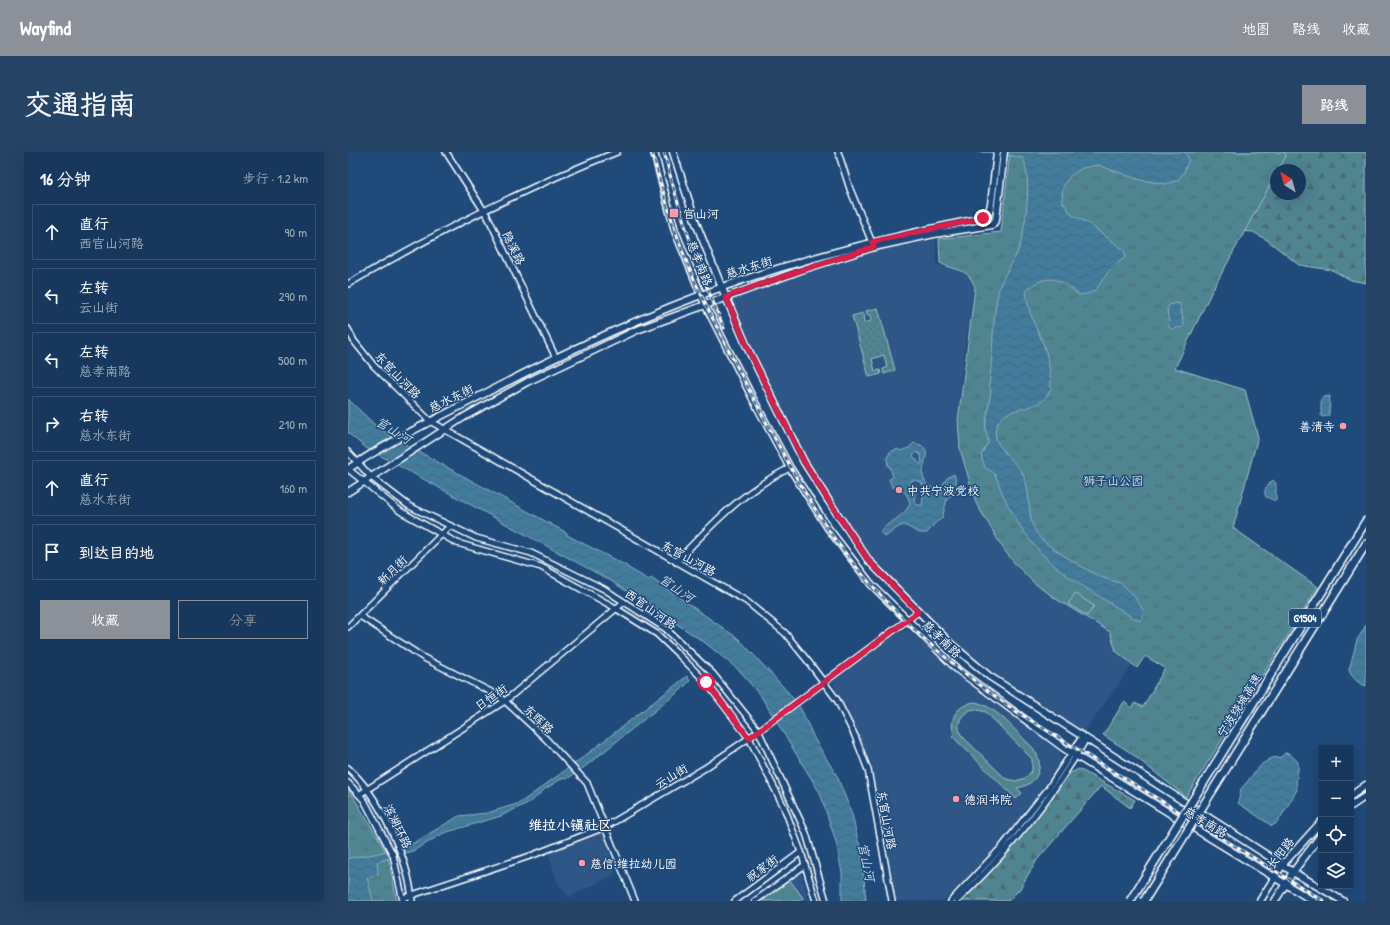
<!DOCTYPE html>
<html lang="zh">
<meta charset="utf-8">
<style>
body{margin:0;font-family:"Patrick Hand","LXGW WenKai TC",sans-serif;background:#244365;color:#f1f3f6}
.controls{position:absolute;right:12px;bottom:12px;display:grid;overflow:hidden;border-radius:0px;box-shadow:0 4px 16px #0002}
.controls button{width:36px;height:36px;display:grid;place-items:center;padding:0;border:0;border-bottom:1px solid #365272;background:#17385c;color:#f1f3f6;font:20px sans-serif}
.compass{position:absolute;left:922px;top:12px;width:36px;height:36px;border-radius:50%;background:#17385c;box-shadow:0 4px 16px #0002;rotate:323deg}
.stop{position:absolute;width:12px;height:12px;margin:-9px;border:3px solid #e11d48;border-radius:50%;background:#fff}
.stop.end{background:#e11d48;border-color:#fff;box-shadow:0 1px 4px #0008}
.list{margin:0;padding:0;list-style:none}
h2{display:flex;justify-content:space-between;align-items:center;height:52px;margin:0;padding:0 16px;font-size:17px}
h2 small{font-size:13px;font-weight:400;color:#9eacbb}
.list li{display:grid;grid-template-columns:26px 1fr auto;gap:12px;align-items:center;box-sizing:border-box;height:56px;margin:0 8px 8px;padding:0 8px;border:1px solid #365272;border-radius:0px}
.list b{display:block;font-size:15px;white-space:nowrap}
.list p{margin:0;font-size:13px;white-space:nowrap;color:#9eacbb}
.list em{font-size:13px;font-style:normal;color:#9eacbb}
.actions{display:flex;gap:8px;padding:12px 16px}
.actions a{flex:1;padding:9px 0;border:1px solid #8c9099;border-radius:0px;text-align:center;font-size:14px;color:#8c9099}
.actions .main{background:#8c9099;color:#fff}
.icon{flex:none;width:22px;height:22px;fill:none;stroke:currentColor;stroke-width:2;stroke-linecap:round;stroke-linejoin:round}
.map{position:relative;flex:none;width:1018px;height:749px;overflow:hidden;border-radius:0px}
header{display:flex;align-items:center;gap:24px;box-sizing:border-box;height:56px;padding:0 20px;background:#8c9099;color:#fff}
header strong{font-size:19px}
nav{display:flex;gap:22px;margin-inline-start:auto;font-size:14px}
.intro{display:flex;align-items:center;justify-content:space-between;box-sizing:border-box;height:96px;padding:0 24px}
h1{margin:0;font-size:28px}
.button{padding:10px 18px;border-radius:0px;background:#8c9099;color:#fff;font-size:14px;font-weight:700}
main{display:flex;gap:24px;padding:0 24px}
aside{flex:1;background:#17385c;border-radius:0px;box-shadow:0 4px 16px #0002}
.map>svg:first-child{display:block}
.built{fill:#2e5686}
.grass{fill:url(#grass-dots);stroke:#a7c2c8}
.forest{fill:url(#forest-firs);stroke:#a7c2c8;fill-rule:evenodd}
.park{fill:url(#park-tufts);stroke:#a7c2c8}
.pitch{fill:#4f8491;stroke:#a7c2c8;fill-rule:evenodd}
.water{fill:url(#water-waves);stroke:#8eb0c4;fill-rule:evenodd}
.lines{fill:none;stroke-linecap:round;stroke-linejoin:round}
.minor-casing{stroke:#fff;stroke-width:8}
.major-casing{stroke:#fff;stroke-width:9}
.highway-casing{stroke:#fff;stroke-width:10}
.minor{stroke:#1f4a7a;stroke-width:5}
.major{stroke:#1f4a7a;stroke-width:6}
.highway{stroke:#1f4a7a;stroke-width:7}
.rail-casing{stroke:#fff;stroke-width:3}
.rail{stroke:#1f4a7a;stroke-width:1.5;stroke-dasharray:4.5;stroke-linecap:butt}
.highway-bridge-casing{stroke:#fff;stroke-width:10;stroke-linecap:butt}
.highway-bridge{stroke:#1f4a7a;stroke-width:7}
.route{stroke:#e11d48;stroke-width:5}
.poi-dot{fill:#ff9aa2;stroke:#1f4a7a;stroke-width:1.5}
.labels{text-anchor:middle;dominant-baseline:central;stroke-width:3;stroke-linejoin:round;paint-order:stroke}
.shield{fill:#1f4a7a;stroke:#bcc9d7;stroke-width:1}
.shield-label{font-size:11px;font-weight:bold;fill:#fff}
.poi-label{font-size:12px;fill:#fff;stroke:#1f4a7a;text-anchor:start}
.street-label{font-size:12px;fill:#fff;stroke:#1f4a7a}
.park-label{font-size:12px;fill:#d3e0e4;stroke:#1f4a7a}
.water-label{font-size:13px;font-style:italic;fill:#d0dee6;stroke:#1f4a7a}
.quarter-label{font-size:14px;font-weight:bold;fill:#fff;stroke:#1f4a7a}
</style>
<header>
<strong>Wayfind</strong>
<nav><a>地图</a><a>路线</a><a>收藏</a></nav>
</header>
<div class="intro"><h1>交通指南</h1><a class="button">路线</a></div>
<main>
<aside>
<h2>16 分钟<small>步行 · 1.2 km</small></h2>
<ul class="list">
<li><svg class="icon" aria-label="ahead" viewBox="0 0 24 24"><path d="M12 20V5M6 11l6-6 6 6"/></svg><div><b>直行</b><p>西官山河路</p></div><em>90 m</em></li>
<li><svg class="icon" aria-label="left" viewBox="0 0 24 24"><path d="M17 20v-9H6M10 6l-5 5 5 5"/></svg><div><b>左转</b><p>云山街</p></div><em>290 m</em></li>
<li><svg class="icon" aria-label="left" viewBox="0 0 24 24"><path d="M17 20v-9H6M10 6l-5 5 5 5"/></svg><div><b>左转</b><p>慈孝南路</p></div><em>500 m</em></li>
<li><svg class="icon" aria-label="right" viewBox="0 0 24 24"><path d="M7 20v-9h11M14 6l5 5-5 5"/></svg><div><b>右转</b><p>慈水东街</p></div><em>210 m</em></li>
<li><svg class="icon" aria-label="ahead" viewBox="0 0 24 24"><path d="M12 20V5M6 11l6-6 6 6"/></svg><div><b>直行</b><p>慈水东街</p></div><em>160 m</em></li>
<li><svg class="icon" aria-label="arrive" viewBox="0 0 24 24"><path d="M6 21V4h12l-3 4 3 4H6"/></svg><div><b>到达目的地</b></div></li>
</ul>
<div class="actions"><a class="main">收藏</a><a>分享</a></div>
</aside>
<div class="map">
<svg width="1018" height="749" viewBox="0 0 1018 749">
<defs>
<pattern id="grass-dots" width="8" height="8" patternUnits="userSpaceOnUse"><rect width="8" height="8" fill="#4f8491"/><path d="M2 2h.1M6 6h.1" fill="none" stroke="#4e6b72" stroke-width="1.8" stroke-linecap="round"/></pattern>
<pattern id="forest-firs" width="22" height="20" patternUnits="userSpaceOnUse"><rect width="22" height="20" fill="#4f8491"/><path d="M5 1l3.5 6h-7zM16 11l3.5 6h-7z" fill="#4e6b72"/></pattern>
<pattern id="park-tufts" width="24" height="20" patternUnits="userSpaceOnUse"><rect width="24" height="20" fill="#4f8491"/><path d="M3 7l-1-3M5 7V3M7 7l1-3M15 17l-1-3M17 17v-4M19 17l1-3" fill="none" stroke="#4e6b72"/></pattern>
<pattern id="water-waves" width="16" height="10" patternUnits="userSpaceOnUse"><rect width="16" height="10" fill="#437c9c"/><path d="M0 5q4-4 8 0t8 0" fill="none" stroke="#486474"/></pattern>
</defs>
<rect width="100%" height="100%" fill="#1f4a7a"/>
<filter id="ink" filterUnits="userSpaceOnUse"><feTurbulence type="fractalNoise" baseFrequency=".025" numOctaves="2"/><feDisplacementMap in="SourceGraphic" scale="8" xChannelSelector="R" yChannelSelector="G"/><feConvolveMatrix kernelMatrix="1 2 1 2 8 2 1 2 1" color-interpolation-filters="sRGB"/></filter>
<g filter="url(#ink)">
<g class="built">
<path d="M588,88L589,113L615,119L623,127L626,134L618,186L609,268L611,297L628,351L655,398L668,414L685,430L708,447L762,481L768,499L784,513L736,581L644,521L604,488L524,407L458,307L403,197L382,147L530,98Z"/>
<path d="M560,478L634,542L709,595L713,602L712,612L663,681L632,715L595,749H547L522,609L487,538L485,528L550,480Z"/>
<path d="M255,679L268,722L221,745L210,732L200,701Z"/>
<path d="M452,718L461,749H410Z"/>
</g>
<path class="grass" d="M530,156L547,218L536,222L535,217L539,216L536,203L524,207L527,219L532,218L533,222L521,225L504,164L515,161L516,171L523,169L522,163H519L518,159Z"/>
<g class="forest">
<path d="M859,0H1018V131L1003,128L984,118L951,113L919,88L905,80L878,78ZM928,18H952V42H928Z"/>
<path d="M731,617L787,648L782,656L753,634L689,708L671,738L660,749H614L669,689L722,621Z"/>
</g>
<g class="park">
<path d="M662,0H936L938,4L930,18H928V22L863,141L827,216L897,238L910,285L885,376L970,435L838,645L780,599L755,583L776,550L784,556L787,551L795,555L817,516L797,504L789,516L768,499L762,480L708,447L685,430L668,413L656,398L628,351L612,297L610,268L627,135C619,114 608,120 592,111L591,87L653,80Z"/>
<path d="M0,636L34,692L41,709L49,749H0Z"/>
</g>
<g class="pitch">
<path d="M727,441L746,454L739,464L720,452Z"/>
<path d="M626,550C648,553 669,581 685,596C698,613 690,633 669,636L674,641L668,647L604,584L606,582C600,565 611,553 626,550ZM626,557L638,560L684,607V619L677,626L668,629L658,627L614,584C606,572 614,560 626,557Z"/>
<path d="M442,728L455,746L451,749H414Z"/>
</g>
<g class="water">
<path d="M630,0H836L841,7L836,20L830,28L818,32L792,28L750,13L734,16L722,24L715,35L714,49L724,63L738,70L776,98L778,105C773,109 767,112 763,117C750,130 753,142 731,143C711,126 700,120 678,138C680,166 690,175 698,200C701,212 703,224 703,236C701,241 698,247 692,250C679,258 658,256 650,271C639,291 665,306 674,320C685,341 676,366 692,386C700,395 742,420 753,425C761,428 769,429 776,434C785,441 790,450 796,460L795,465L792,469C782,465 774,458 765,453C736,435 707,419 685,392C673,377 663,360 655,343C652,336 650,328 647,323C644,319 642,318 637,316L633,303L640,291V285L637,277L643,238L641,234C646,202 643,169 651,137C655,123 666,110 671,96C678,75 684,26 675,6L643,0Z"/>
<path d="M829,151L832,152L836,173L835,175L824,177L821,175L819,156L821,153Z"/>
<path d="M982,244L981,263L975,265L973,264V247L975,245Z"/>
<path d="M0,247L26,272L46,286L219,381V383L279,414V415L301,428L303,426L391,487L440,540L453,557L467,588L489,624L504,662L510,689L513,694L518,749H494V721L488,690L472,641L414,546L392,519L356,490L263,429L18,296L0,281Z"/>
<path d="M566,291C586,295 576,307 575,319C574,325 577,330 580,334L588,338L592,337L599,326L606,322L610,336L599,347L594,366L586,372L579,381H572L556,373C548,375 543,381 537,385L532,380C541,368 557,366 562,351C559,341 554,335 544,335L541,327L545,325L542,315L540,314L539,306L542,300L550,297L552,299L561,296ZM568,300L573,303L574,311L572,312L565,304ZM566,328L573,330L576,335L574,353H569L566,349L567,341L561,333L563,329Z"/>
<path d="M925,328L928,331V349L918,345C914,337 920,333 925,328Z"/>
<path d="M1018,473V534C1011,532 1003,525 1001,518L1009,488Z"/>
<path d="M339,524L342,529L334,537L238,614L219,627L215,626L197,637L184,649L153,664L96,681L65,699L29,710L30,723L19,725L25,749H0V706L22,703L62,693L111,664L139,661L172,651L234,606Z"/>
<path d="M937,601L942,602L950,610C951,620 947,628 949,638L930,670L924,674L890,651L893,637L914,612L924,606L933,605Z"/>
</g>
<g class="lines">
<g class="minor-casing">
<g id="minor">
<path d="M98,0L140,65L208,206"/>
<path d="M490,0L502,37L525,93"/>
<path d="M0,132C86,82 176,36 269,0"/>
<path d="M0,177L6,189L26,214L82,269L398,449L437,481L459,508L489,548L507,584L520,618L544,749"/>
<path d="M0,300L23,325L61,354L128,386L183,401L256,437L318,477L365,522L410,578L458,681L478,749"/>
<path d="M0,317L52,359L109,391L193,415L264,454L309,482L331,503L358,530L401,586L436,655L453,700L468,749"/>
<path d="M328,410C361,375 397,337 442,316"/>
<path d="M12,464L76,506L145,541L157,549L197,586L239,631L287,749"/>
<path d="M0,475L102,374"/>
<path d="M0,616C31,644 61,707 64,749"/>
<path d="M0,631L16,648L45,703L55,749"/>
<path d="M12,642L157,549L276,450"/>
<path d="M55,746L185,703L257,675L357,616L401,586L570,460"/>
<path d="M387,749L453,700"/>
<path d="M407,749L457,713"/>
<path d="M603,749L654,695L700,637L734,585"/>
<path d="M609,749C658,702 704,646 738,587"/>
</g>
</g>
<g class="major-casing">
<g id="major">
<path d="M306,0L327,79L357,152L404,245L442,316L480,376L523,432L610,518L717,597L965,749"/>
<path d="M325,0L348,71L374,136L400,197L456,310L482,351L521,409L603,492L641,524L945,720L995,749"/>
<path d="M0,317C41,289 86,268 130,245C208,204 289,166 372,136C457,105 546,84 635,66L640,63L643,52L649,0"/>
<path d="M0,340L116,265L179,230L289,178L453,118L526,95L586,82L644,73L648,68L656,0"/>
<path d="M1003,644L1018,633"/>
<path d="M1003,654L1018,644"/>
<path d="M912,749L935,712L973,670"/>
<path d="M927,749L945,720L973,683"/>
</g>
</g>
<g class="highway-casing">
<g id="highway">
<path d="M897,564L1018,369"/>
<path d="M907,570L1018,392"/>
</g>
</g>
<use href="#minor" class="minor"/>
<use href="#major" class="major"/>
<use href="#highway" class="highway"/>
<g class="rail-casing">
<g id="rail">
<path d="M304,0C314,36 324,73 338,108C355,151 378,193 399,234C426,285 452,336 484,383C533,452 599,512 669,560L976,749"/>
<path d="M316,0C331,60 351,119 376,176"/>
</g>
</g>
<use href="#rail" class="rail"/>
<g class="highway-bridge-casing">
<g id="highway-bridge">
<path d="M782,749L897,564"/>
<path d="M796,749L907,570"/>
</g>
</g>
<use href="#highway-bridge" class="highway-bridge"/>
</g>
</g>
<g class="lines" filter="url(#ink)">
<path class="route" d="M358,530L401,586L570,460L521,409L482,351L456,310L400,197L378,145L454,118L526,95L524,90L635,66"/>
</g>
<g class="poi-dot">
<rect x="321" y="56" width="10" height="10" rx="2"/>
<circle cx="995" cy="274" r="4"/>
<circle cx="551" cy="338" r="4"/>
<circle cx="608" cy="647" r="4"/>
<circle cx="234" cy="711" r="4"/>
</g>
<g class="labels">
<rect class="shield" x="941" y="457" width="32" height="18" rx="3"/>
<g class="shield-label">
<text x="957" y="466">G1504</text>
</g>
<g class="poi-label">
<text x="335" y="61">官山河</text>
<text x="987" y="274" text-anchor="end">善清寺</text>
<text x="559" y="338">中共宁波党校</text>
<text x="616" y="647">德润书院</text>
<text x="242" y="711">慈信·维拉幼儿园</text>
</g>
<g class="street-label">
<text transform="translate(166 96) rotate(64)">隐溪路</text>
<text transform="translate(352 111) rotate(68)">慈孝南路</text>
<text transform="translate(401 115) rotate(-17)">慈水东街</text>
<text transform="translate(50 223) rotate(46)">东官山河路</text>
<text transform="translate(103 246) rotate(-26)">慈水东街</text>
<text transform="translate(341 406) rotate(29)">东官山河路</text>
<text transform="translate(44 418) rotate(-45)">新月街</text>
<text transform="translate(303 457) rotate(35)">西官山河路</text>
<text transform="translate(594 487) rotate(44)">慈孝南路</text>
<text transform="translate(143 545) rotate(-35)">日恒街</text>
<text transform="translate(891 553) rotate(-58)">宁波绕城高速</text>
<text transform="translate(191 567) rotate(43)">东晖路</text>
<text transform="translate(323 624) rotate(-31)">云山街</text>
<text transform="translate(539 668) rotate(80)">东官山河路</text>
<text transform="translate(858 670) rotate(31)">慈孝南路</text>
<text transform="translate(50 674) rotate(64)">滨湖环路</text>
<text transform="translate(932 701) rotate(-52)">长阳路</text>
<text transform="translate(414 716) rotate(-37)">祝家街</text>
</g>
<g class="park-label">
<text x="765" y="328">狮子山公园</text>
</g>
<g class="water-label">
<text transform="translate(46 278) rotate(32)">官山河</text>
<text transform="translate(329 436) rotate(35)">官山河</text>
<text transform="translate(519 710) rotate(78)">官山河</text>
</g>
<g class="quarter-label">
<text x="222" y="672">维拉小镇社区</text>
</g>
</g>
</svg>
<div class="controls">
<button>+</button>
<button>−</button>
<button><svg class="icon" aria-label="locate" viewBox="0 0 24 24"><circle cx="12" cy="12" r="6"/><path d="M12 2v4M12 18v4M2 12h4M18 12h4"/></svg></button>
<button><svg class="icon" aria-label="layers" viewBox="0 0 24 24"><path d="M12 4l9 5-9 5-9-5zM3 14l9 5 9-5"/></svg></button>
</div>
<svg class="compass" viewBox="-18 -18 36 36"><path d="M0-13l5 13h-10z" fill="#e53935"/><path d="M0 13l5-13h-10z" fill="#9eacbb"/></svg>
<div class="stop" style="left:358px;top:530px"></div>
<div class="stop end" style="left:635px;top:66px"></div>
</div>
</main>
